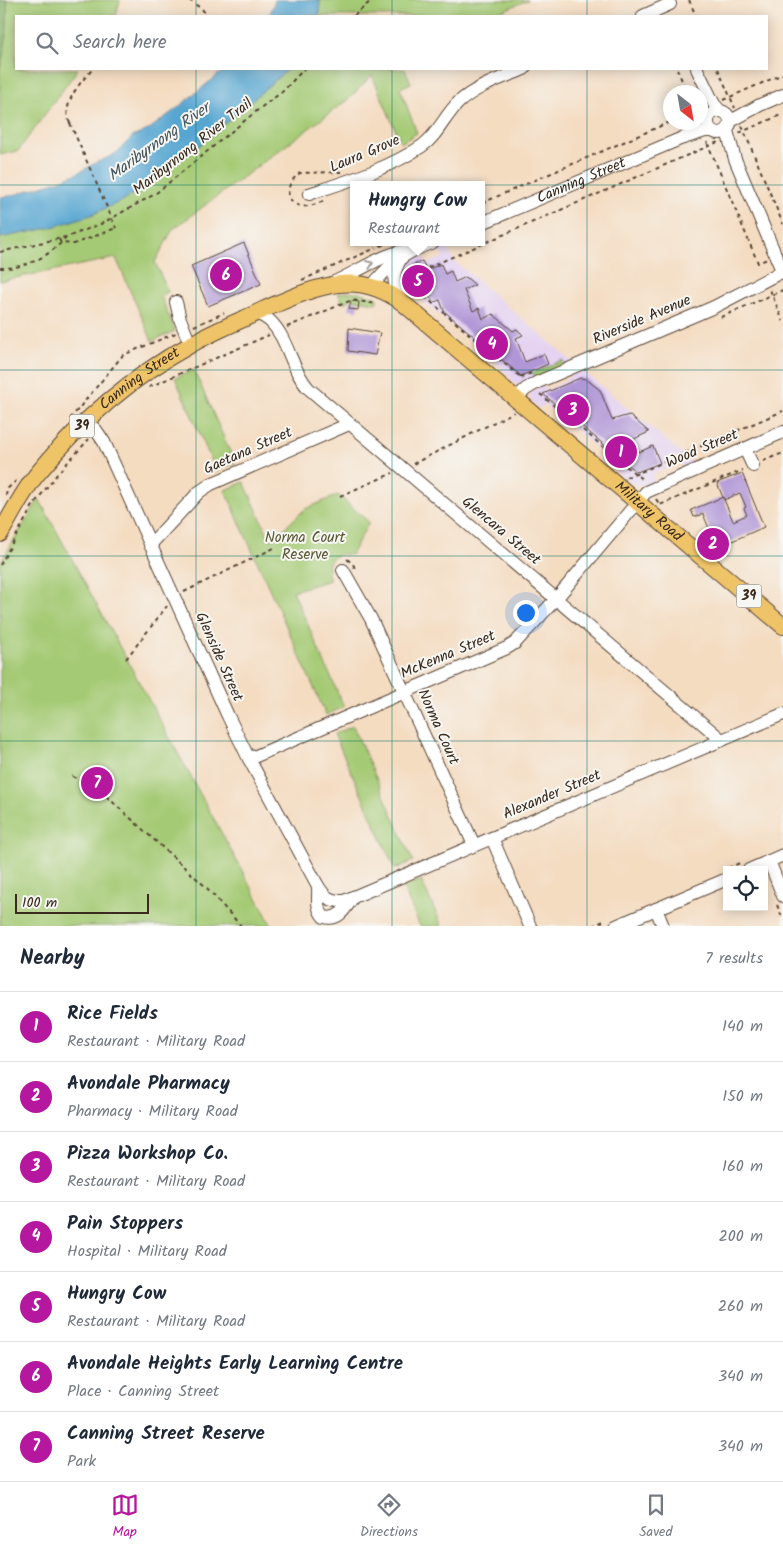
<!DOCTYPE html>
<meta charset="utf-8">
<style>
body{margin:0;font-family:Kalam,sans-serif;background:#f6f6f7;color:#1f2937}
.controls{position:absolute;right:15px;bottom:15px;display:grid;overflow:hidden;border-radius:0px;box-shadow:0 2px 12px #0003}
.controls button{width:45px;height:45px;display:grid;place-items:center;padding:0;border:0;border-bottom:1px solid #e0e1e3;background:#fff;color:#1f2937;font:25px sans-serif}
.compass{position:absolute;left:663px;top:85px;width:45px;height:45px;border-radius:50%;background:#fff;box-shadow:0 2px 12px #0003;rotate:149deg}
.scale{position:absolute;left:15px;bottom:12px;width:134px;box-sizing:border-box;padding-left:5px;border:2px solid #3b2a1e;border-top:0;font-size:14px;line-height:18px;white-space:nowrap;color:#3b2a1e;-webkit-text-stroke:4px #f6f6f2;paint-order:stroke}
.you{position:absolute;left:525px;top:612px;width:18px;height:18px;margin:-12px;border:4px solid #fff;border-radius:50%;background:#1a73e8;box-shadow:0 0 0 8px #1a73e833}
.badge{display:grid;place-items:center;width:32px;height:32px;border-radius:50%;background:#b5179e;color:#fff;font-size:16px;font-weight:700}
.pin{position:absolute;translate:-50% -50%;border:2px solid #fff;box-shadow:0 1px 5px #0006}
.popup{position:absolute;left:350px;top:181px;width:135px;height:65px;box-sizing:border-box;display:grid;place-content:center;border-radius:0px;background:#fff;filter:drop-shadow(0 1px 4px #0005);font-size:16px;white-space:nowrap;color:#747a83}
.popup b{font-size:19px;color:#1f2937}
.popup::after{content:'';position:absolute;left:50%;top:100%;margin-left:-10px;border:10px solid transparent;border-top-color:#fff}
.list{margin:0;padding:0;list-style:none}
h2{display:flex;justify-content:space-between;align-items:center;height:65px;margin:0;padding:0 20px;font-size:21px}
h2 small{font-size:16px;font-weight:400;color:#747a83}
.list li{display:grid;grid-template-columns:32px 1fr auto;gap:15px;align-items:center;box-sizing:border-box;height:70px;padding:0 20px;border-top:1px solid #e0e1e3}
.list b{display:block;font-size:19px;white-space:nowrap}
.list p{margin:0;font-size:16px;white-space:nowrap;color:#747a83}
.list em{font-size:16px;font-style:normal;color:#747a83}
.icon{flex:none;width:28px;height:28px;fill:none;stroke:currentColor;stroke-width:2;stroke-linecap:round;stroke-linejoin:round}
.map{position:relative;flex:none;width:783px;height:926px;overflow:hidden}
.search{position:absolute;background:#fff;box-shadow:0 2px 12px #0003;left:15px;right:15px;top:15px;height:55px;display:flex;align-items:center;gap:12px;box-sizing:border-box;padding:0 18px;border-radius:0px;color:#747a83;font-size:19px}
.sheet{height:555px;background:#fff}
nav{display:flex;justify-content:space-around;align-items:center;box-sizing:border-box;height:70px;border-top:1px solid #e0e1e3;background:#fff;font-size:14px;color:#747a83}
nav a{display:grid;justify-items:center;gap:2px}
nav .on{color:#b5179e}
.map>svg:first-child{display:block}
.built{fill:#e5d3f1}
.green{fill:#a5ca74;stroke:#707a49}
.forest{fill:#84ae66;stroke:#606c42}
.water{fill:#57a6d1;stroke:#496878}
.building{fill:#b197d7}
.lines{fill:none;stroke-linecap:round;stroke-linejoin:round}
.minor-casing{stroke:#574536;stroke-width:14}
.major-casing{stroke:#574536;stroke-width:18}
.path{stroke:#574536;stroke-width:2;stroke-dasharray:4 4;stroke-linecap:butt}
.minor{stroke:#fff;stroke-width:12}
.major{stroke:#efc469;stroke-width:16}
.path-bridge{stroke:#574536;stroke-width:2;stroke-dasharray:4 4;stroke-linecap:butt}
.oneway{stroke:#a79f9a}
.grid{fill:none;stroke:#0f766e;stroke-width:1;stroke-opacity:0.55}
.labels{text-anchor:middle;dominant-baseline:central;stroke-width:4;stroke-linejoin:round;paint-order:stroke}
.shield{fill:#f6f6f2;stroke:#73675e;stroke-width:1}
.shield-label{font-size:14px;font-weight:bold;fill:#3b2a1e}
.street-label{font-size:15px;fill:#3b2a1e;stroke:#f6f6f2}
.park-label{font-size:15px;fill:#5b5a38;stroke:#f6f6f2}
.water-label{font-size:16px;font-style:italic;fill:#45555d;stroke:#f6f6f2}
</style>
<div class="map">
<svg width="783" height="926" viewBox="0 0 783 926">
<rect width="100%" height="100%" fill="#f6f6f2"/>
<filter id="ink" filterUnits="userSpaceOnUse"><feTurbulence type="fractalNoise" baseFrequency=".02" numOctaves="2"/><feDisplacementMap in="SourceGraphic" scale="10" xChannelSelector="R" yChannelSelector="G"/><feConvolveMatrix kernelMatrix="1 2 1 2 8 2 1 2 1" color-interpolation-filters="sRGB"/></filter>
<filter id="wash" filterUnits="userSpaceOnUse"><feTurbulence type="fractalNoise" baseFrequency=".0096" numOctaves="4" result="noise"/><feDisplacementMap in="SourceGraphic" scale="20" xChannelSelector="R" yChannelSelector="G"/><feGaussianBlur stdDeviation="1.12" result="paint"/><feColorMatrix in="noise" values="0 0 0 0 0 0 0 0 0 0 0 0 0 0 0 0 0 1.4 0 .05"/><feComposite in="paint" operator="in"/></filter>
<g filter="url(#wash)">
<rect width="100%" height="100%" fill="#f4dcc1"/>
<g class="built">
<path d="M445,244L454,261L573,362L525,383H514L503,369L413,292L409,297L401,289L399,270L407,261L422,254L427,264L443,257L436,248Z"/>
<path d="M581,369L695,465L684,469L680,462L652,474L655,482L645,485L633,484L617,473L616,463L544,404L540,409L531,401L530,393L542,385L547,390L566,381L573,372Z"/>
</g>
<g class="green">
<path d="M0,0H120L116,16H16V69H78L18,151L0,155Z"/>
<path d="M320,0H528L490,16H319Z"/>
<path d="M288,69H405L411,83L400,88L417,133L401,143L372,75L350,98L173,229L155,262L168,292L161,296L175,331L152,341L116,258L0,281V238L49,228L91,215L126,199L199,146Z"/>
<path d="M347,292H359L378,298L376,303L351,299L343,303L338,293Z"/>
<path d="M563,360L564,366L535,378L533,373Z"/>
<path d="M194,370L235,463L216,471L175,378Z"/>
<path d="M244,482L271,541L305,509L338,495L369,522L351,555C333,551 323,563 330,580L293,591L344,707L326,715L225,490Z"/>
<path d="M39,499L262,907L272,926H0V563Z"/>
<path d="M353,726L413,861L395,869L334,734Z"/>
<path d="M421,880L442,926H420L403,888Z"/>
</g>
<path class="forest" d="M0,0H7C8,25 7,45 0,68Z"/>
<g class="water">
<path d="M275,0H320L319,16H269Z"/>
<path d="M225,69H288L199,146L126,199L91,215L49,228L0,238V197L10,196L58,181L76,174L97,162L109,157L116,153L132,137L148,130L176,109Z"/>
</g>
<g id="blocks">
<g class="building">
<path d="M244,243L261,284L208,306L191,266Z"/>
<path d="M422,261L427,270L441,264L445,274L451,271L455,282L466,277L475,285L464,290L473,311L479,308L483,319L493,314L513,331L517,329L523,335L516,338L525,362L544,354L548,364L521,376L444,311L440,300L435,302L407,278L417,274L413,265Z"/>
<path d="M351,301L359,302L358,310L349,309Z"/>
<path d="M349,328L380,333L375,355L348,351Z"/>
<path d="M580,378L586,379L600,390L612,420L629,415L649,432L634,439L639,452L653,446L660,463L637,472L543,394Z"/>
<path d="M742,473L764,527L714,549L702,537L711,533L703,514L694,517L691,510L723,497L733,521L747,515L744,508L746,507L740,493L724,500L717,483Z"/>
</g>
</g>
</g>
<g filter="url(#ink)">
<use href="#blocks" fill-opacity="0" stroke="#574536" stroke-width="1"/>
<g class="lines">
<g class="minor-casing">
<g id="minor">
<path d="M643,16L670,4"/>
<path d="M697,69L714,104L720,111"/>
<circle cx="719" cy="122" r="11"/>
<path d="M731,121L760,105L783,95"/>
<path d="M727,131L735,159L783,273"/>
<path d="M309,194C348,181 388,169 422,146C438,135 445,115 459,102C477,86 502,78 524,69"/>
<path id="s1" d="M482,223L680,139L705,131H712"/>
<path d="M401,258C390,277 394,285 403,303"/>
<path d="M332,283C357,273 385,251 412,250"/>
<path d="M372,286C390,263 406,252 433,242"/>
<path d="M176,302L180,319L190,344"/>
<path d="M258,313C262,316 267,318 271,322C288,339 291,369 308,388L722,740"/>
<path d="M515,399L526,389L538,382L714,307L783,271"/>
<path d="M86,422L96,430L104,442L228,716L249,759L318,886C325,897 330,902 344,901L783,714"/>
<path d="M745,449L753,466"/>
<path d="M150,545L199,492L211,484L349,424"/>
<path d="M343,570L371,619L474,845"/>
<path d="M249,759L507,648L515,643L556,599L646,492L783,432"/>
<path d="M492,838L530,926"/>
<path d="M769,861L783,896"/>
<path d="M749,870L783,855"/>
<path d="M318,886C319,898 315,907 324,917C339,921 345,909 353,897"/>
<path d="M656,909L663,926"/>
<path d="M616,926L727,879"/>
</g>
</g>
<g class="major-casing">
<g id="major">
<path id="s2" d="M0,534C12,514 23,491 38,473C80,422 132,377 190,345C214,331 240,321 265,309C314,288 355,267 403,303L783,626"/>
</g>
</g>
<g class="path">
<path d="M189,0L202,9L207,16"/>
<path d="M689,0L696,16"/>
<path d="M354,16L372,0"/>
<path d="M677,69L687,92"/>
<path d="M718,69L735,108"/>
<path d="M723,100L783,74"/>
<path d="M70,123C60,105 81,81 93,69"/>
<path d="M742,126L783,224"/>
<path d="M739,133L783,114"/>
<path d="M707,142L758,263L767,259"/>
<path d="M323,201C290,218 277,189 300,173L341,172"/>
<path d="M482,203L670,122"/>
<path d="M59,239L61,243L74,244L116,228"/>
<path d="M380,246L390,242"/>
<path d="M0,252L70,236L103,223L155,194L259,109L282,92L304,69"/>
<path d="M0,268C25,269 51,256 66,237"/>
<path d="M406,277L718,142"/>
<path d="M302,280L376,248"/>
<path d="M406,281L523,379"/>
<path d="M770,290L783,321"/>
<path d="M721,317L783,290"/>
<path d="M194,326L224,313"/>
<path d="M287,327L352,300L377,304"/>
<path d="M520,377L532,373"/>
<path d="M149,387L269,335"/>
<path d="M540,394L644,481"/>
<path d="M70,419L123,355L176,333"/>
<path d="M763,461L783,453"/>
<path d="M413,464L514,412"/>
<path d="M626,477L636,474L783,411"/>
<path d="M6,496L7,489L16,481"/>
<path d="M340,496L393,473"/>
<path d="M656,499L660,505L743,470"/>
<path d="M347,559L353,564L356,571"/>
<path d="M0,565L34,504L58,473L89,439"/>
<path d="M184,592L274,548"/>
<path d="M126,659L167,606"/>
<path d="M72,776L105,795L206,887L241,926"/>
<path d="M728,868L742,862"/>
<path d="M777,905L783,919"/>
<path d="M592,926L606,920"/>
</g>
<use href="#minor" class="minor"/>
<use href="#major" class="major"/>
<path class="path-bridge" d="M70,123L116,228"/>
</g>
<defs><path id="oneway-chevron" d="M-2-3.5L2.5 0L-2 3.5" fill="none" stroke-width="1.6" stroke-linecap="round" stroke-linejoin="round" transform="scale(1.25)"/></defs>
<use class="oneway" href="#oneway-chevron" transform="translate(370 264) rotate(-23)"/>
</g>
<path class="grid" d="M196,0V16M392,0V16M587,0V16M196,69V926M392,69V926M587,69V926M0,185H783M0,370H783M0,556H783M0,741H783"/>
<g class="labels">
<g class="shield">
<rect x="69.5" y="414.5" width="25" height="23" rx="4"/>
<rect x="736.5" y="584.5" width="25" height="23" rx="4"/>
</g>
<g class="shield-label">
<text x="82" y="426">39</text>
<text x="749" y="596">39</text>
</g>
<g class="street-label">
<text transform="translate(193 147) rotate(-38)">Maribyrnong River Trail</text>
<text transform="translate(365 154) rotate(-23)">Laura Grove</text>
<text stroke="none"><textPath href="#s1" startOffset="108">Canning Street</textPath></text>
<text transform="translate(642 320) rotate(-23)">Riverside Avenue</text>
<text stroke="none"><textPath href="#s2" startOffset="211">Canning Street</textPath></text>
<text transform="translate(702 449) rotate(-23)">Wood Street</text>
<text transform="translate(248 451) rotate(-24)">Gaetana Street</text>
<text stroke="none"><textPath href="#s2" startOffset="824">Military Road</textPath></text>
<text transform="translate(501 531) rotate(40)">Glencara Street</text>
<text transform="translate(448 655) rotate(-23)">McKenna Street</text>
<text transform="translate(219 657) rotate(66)">Glenside Street</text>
<text transform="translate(438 727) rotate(66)">Norma Court</text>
<text transform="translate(552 795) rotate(-23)">Alexander Street</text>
</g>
<g class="park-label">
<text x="305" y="538">Norma Court<tspan x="305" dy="17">Reserve</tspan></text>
</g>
<g class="water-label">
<text transform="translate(159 142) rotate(-36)">Maribyrnong River</text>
</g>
</g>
</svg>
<div class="controls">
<button><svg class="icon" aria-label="locate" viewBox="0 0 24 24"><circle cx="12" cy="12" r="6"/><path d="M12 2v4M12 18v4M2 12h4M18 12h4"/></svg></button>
</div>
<svg class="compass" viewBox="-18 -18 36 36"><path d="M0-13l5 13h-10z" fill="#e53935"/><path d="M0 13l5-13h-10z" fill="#747a83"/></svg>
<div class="scale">100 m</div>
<div class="you"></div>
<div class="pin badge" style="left:621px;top:452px">1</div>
<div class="pin badge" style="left:713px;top:544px">2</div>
<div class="pin badge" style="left:573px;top:410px">3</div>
<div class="pin badge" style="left:492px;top:344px">4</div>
<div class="pin badge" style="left:418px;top:281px">5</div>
<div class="popup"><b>Hungry Cow</b>Restaurant</div>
<div class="pin badge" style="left:226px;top:275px">6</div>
<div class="pin badge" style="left:97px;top:783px">7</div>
<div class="search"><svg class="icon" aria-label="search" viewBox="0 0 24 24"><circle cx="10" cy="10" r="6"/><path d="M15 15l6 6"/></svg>Search here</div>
</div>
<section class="sheet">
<h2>Nearby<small>7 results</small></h2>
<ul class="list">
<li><span class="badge">1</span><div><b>Rice Fields</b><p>Restaurant · Military Road</p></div><em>140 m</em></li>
<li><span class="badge">2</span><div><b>Avondale Pharmacy</b><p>Pharmacy · Military Road</p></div><em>150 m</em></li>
<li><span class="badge">3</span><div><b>Pizza Workshop Co.</b><p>Restaurant · Military Road</p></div><em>160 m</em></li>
<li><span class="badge">4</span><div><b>Pain Stoppers</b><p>Hospital · Military Road</p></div><em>200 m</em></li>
<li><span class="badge">5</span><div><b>Hungry Cow</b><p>Restaurant · Military Road</p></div><em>260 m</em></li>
<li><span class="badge">6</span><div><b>Avondale Heights Early Learning Centre</b><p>Place · Canning Street</p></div><em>340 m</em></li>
<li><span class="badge">7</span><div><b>Canning Street Reserve</b><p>Park</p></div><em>340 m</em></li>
</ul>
</section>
<nav>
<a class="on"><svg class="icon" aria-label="map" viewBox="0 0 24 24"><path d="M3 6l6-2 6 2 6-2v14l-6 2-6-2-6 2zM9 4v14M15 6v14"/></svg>Map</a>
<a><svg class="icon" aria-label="directions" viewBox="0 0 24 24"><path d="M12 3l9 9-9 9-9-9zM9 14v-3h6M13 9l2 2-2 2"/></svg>Directions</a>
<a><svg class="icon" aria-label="saved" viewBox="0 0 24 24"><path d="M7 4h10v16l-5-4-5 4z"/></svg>Saved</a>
</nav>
